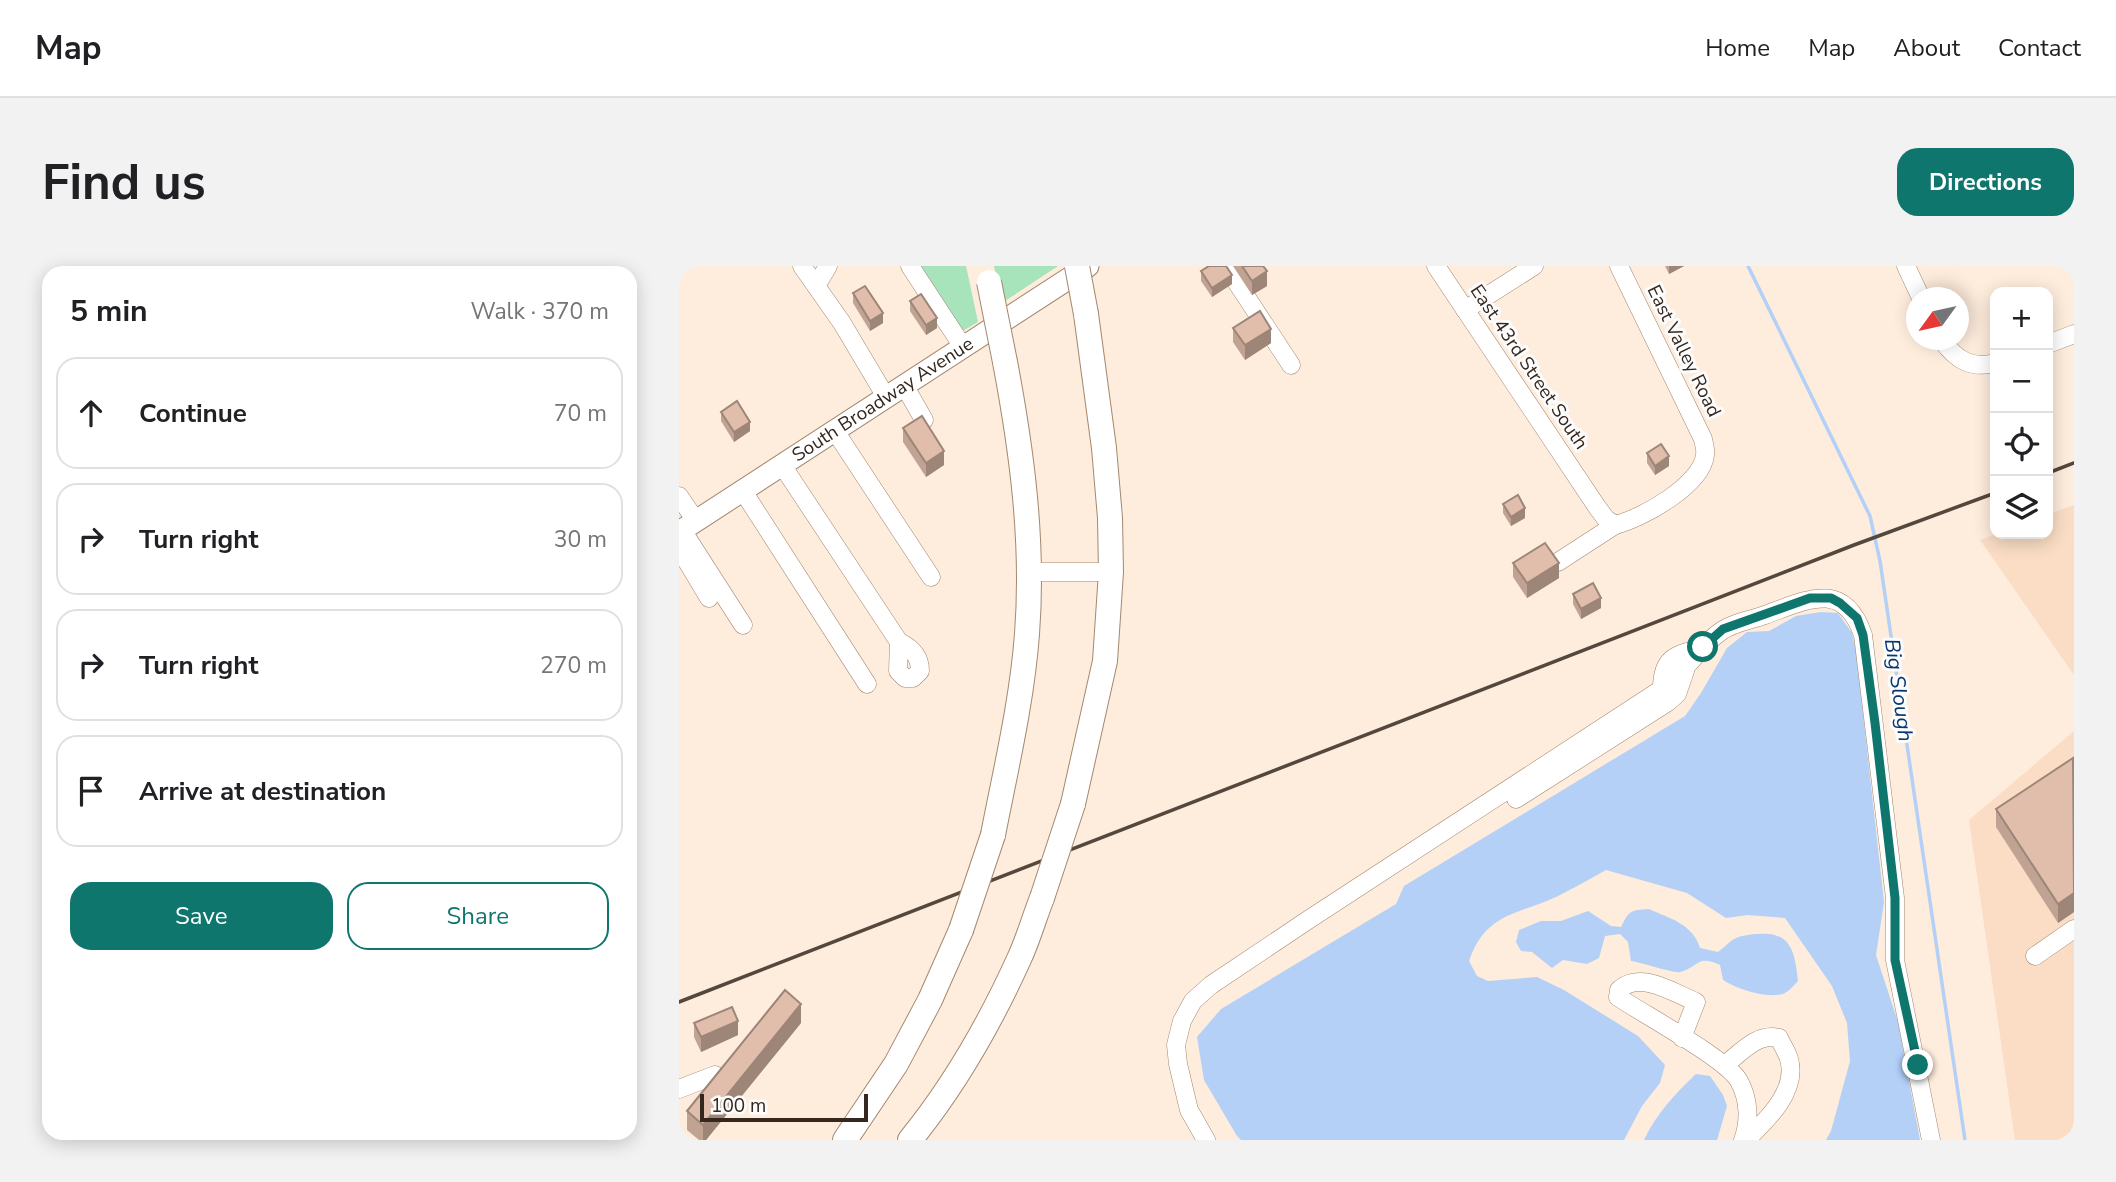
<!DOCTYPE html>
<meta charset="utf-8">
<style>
body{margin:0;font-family:"Nunito Sans",sans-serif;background:#f2f2f2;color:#202124}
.controls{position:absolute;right:21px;top:21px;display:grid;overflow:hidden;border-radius:14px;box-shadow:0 4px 18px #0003}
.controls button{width:63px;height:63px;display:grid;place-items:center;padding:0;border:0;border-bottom:2px solid #e0e0e0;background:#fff;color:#202124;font:35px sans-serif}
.compass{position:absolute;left:1227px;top:21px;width:63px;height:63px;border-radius:50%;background:#fff;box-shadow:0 4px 18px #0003;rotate:237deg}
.scale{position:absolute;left:21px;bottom:18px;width:168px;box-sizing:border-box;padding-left:7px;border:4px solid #33271e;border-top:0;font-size:19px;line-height:24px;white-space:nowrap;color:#33271e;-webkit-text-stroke:5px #fcfcfc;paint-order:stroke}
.stop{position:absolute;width:21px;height:21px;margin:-16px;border:5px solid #0f766e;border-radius:50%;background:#fff}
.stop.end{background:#0f766e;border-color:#fff;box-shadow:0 2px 7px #0008}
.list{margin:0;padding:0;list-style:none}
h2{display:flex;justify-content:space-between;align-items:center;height:91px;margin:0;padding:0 28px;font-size:30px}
h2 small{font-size:23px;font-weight:400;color:#757577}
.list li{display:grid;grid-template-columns:46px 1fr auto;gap:21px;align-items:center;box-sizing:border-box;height:112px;margin:0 14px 14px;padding:0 14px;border:2px solid #e0e0e0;border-radius:21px}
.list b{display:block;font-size:26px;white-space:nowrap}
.list em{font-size:23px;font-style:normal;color:#757577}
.actions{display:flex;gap:14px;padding:21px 28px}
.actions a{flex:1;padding:16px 0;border:2px solid #0f766e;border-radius:21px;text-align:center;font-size:24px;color:#0f766e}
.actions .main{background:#0f766e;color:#fff}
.icon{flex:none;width:38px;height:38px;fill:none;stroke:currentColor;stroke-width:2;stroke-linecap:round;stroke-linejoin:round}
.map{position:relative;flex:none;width:1395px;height:874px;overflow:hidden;border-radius:21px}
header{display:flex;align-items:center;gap:42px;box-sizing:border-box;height:98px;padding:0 35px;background:#fff;border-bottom:2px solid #e0e0e0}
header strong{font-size:33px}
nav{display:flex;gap:38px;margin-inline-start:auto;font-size:24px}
.intro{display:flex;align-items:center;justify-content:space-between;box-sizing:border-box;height:168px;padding:0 42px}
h1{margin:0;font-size:49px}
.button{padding:18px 32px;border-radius:21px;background:#0f766e;color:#fff;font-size:24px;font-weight:700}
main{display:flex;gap:42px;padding:0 42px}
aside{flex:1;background:#fff;border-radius:21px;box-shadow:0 4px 18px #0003}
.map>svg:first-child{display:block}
.built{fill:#faddc4}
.green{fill:#a7e3bb}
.water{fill:#b4d0f7}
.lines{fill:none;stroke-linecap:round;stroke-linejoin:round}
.stream{stroke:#b4d0f7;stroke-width:3.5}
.minor-casing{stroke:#a38870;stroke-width:19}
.major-casing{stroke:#a38870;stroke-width:23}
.highway-casing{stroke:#a38870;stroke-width:26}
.minor{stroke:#fff;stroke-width:18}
.major{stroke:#fff;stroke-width:21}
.highway{stroke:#fff;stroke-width:24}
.rail{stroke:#54473d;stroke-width:3.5}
.highway-bridge-casing{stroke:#a38870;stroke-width:26;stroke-linecap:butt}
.highway-bridge{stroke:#fff;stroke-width:24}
.wall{fill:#c1a393}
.shaded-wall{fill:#9d8578}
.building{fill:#e0beab;stroke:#9d8578;stroke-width:2}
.route{stroke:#0f766e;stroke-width:9}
.labels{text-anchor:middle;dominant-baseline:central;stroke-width:6;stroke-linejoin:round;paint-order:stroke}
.street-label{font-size:19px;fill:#33271e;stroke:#fcfcfc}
.water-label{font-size:21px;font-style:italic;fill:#09366e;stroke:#fcfcfc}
</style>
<header>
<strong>Map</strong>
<nav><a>Home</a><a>Map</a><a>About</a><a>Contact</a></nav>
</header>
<div class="intro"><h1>Find us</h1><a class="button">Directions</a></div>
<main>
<aside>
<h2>5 min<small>Walk · 370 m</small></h2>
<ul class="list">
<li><svg class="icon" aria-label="ahead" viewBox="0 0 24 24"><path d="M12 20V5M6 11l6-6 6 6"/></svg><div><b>Continue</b></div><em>70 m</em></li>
<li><svg class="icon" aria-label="right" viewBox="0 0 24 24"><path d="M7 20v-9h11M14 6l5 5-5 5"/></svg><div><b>Turn right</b></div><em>30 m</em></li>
<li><svg class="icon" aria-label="right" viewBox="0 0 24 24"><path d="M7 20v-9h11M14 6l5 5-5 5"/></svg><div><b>Turn right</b></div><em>270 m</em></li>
<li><svg class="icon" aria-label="arrive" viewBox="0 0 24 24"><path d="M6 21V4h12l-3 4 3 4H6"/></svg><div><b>Arrive at destination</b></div></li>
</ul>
<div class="actions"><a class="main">Save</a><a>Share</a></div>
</aside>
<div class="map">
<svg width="1395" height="874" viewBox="0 0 1395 874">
<rect width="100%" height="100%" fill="#feecdc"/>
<g class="built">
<path d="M1395,239V409L1301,274L1317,268H1369V248Z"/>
<path d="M1395,465V874H1336L1290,554Z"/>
</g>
<g class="green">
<path d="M240,0H287L299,56L282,66Z"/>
<path d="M315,0H379L323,37Z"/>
</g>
<g class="water">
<path d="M1142,346L1159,347L1173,367L1177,385L1205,636L1197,689L1219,756L1241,874H1147L1152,865L1171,795L1168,757L1153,720L1106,652L1069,649L1047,652L1008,627L927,604C911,613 895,622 879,630C839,649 807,646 790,695L798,710L809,715L858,711L885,724L959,770L986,799L981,817L963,840L945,874H562L558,870L525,814L518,771L542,743L717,638L725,620L1006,450L1022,427L1048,382L1068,366L1090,365L1117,350Z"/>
<path d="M970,643C990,652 1014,658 1021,682L1039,686C1043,683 1047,679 1052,675C1059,670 1070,668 1079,668C1112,665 1116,686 1119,715C1115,719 1111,724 1106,727C1090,734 1058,723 1044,714L1041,699C1018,688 1020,701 1001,706C996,708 962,696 952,695L949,676L941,668L926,670L920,692L908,698L884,694L873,702L853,686L842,685L837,676L840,664L862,655H882L909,645L932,660L942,661C950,645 951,644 970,643Z"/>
<path d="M1017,808L1031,810L1044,829L1048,840L1038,874H965C977,848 996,828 1017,808Z"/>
</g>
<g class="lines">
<path class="stream" d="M1069,0L1191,250L1201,295L1286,874"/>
<g class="minor-casing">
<g id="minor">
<path d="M123,0L163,57L207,131"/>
<path d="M231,0L284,81"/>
<path d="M547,0L612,99"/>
<path d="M757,0L918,241L927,253L936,259C962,253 1023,219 1026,189C1027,184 1025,178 1024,173L940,0"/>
<path d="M1227,0L1242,32"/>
<path d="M137,20L149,0"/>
<path d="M786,44L855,0"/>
<path d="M1263,74C1277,94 1292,103 1316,97"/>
<path d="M1369,78L1395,68"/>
<path d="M225,119L245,154"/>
<path d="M156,165L252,311"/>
<path d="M103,199L220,376C233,382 241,390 241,405L234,412H226L219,405L220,376"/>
<path d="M64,225L188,418"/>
<path d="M0,230L17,255"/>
<path d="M3,264L64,359"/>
<path d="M0,282L30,332"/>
<path d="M879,296L936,259"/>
<path d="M350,306H432"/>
<path d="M983,423C983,392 995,389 1023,382"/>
<path d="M837,533L989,436L998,428L1006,405"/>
<path d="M1356,690L1395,663"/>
<path d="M1003,772L1017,736C995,727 961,704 940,724L939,731C964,748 1048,793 1060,815C1070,833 1071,855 1064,874"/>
<path d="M1046,799C1061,787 1079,766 1100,772C1103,779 1108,786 1110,793C1119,825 1088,854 1067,874"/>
<path d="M0,823L36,809"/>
<path d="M527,874L510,844L499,798L497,779L503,755L514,735L532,719L629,654L992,417C1009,400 1022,380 1041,366C1053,357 1072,354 1086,349C1127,334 1165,313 1184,369L1216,632V694L1252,874"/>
</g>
</g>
<g class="major-casing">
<g id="major">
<path id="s1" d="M0,266L409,0"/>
</g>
</g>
<g class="highway-casing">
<g id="highway">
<path d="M394,538L426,395L432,306L431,252L425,182L407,48"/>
<path d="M314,569C327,502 343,435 348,368C355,276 343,186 326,96"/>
<path d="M166,874L217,798L251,734L282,664"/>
<path d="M231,874C275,820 311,757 340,693C349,674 355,652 363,632"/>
</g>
</g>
<use href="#minor" class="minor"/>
<use href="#major" class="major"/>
<use href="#highway" class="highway"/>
<g class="rail">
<path d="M1369,207L1395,197"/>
<path d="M0,736L1175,279L1316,227"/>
</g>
<g class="highway-bridge-casing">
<g id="highway-bridge">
<path d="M398,0L407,48"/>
<path d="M310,16L326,96"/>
<path d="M363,632L394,538"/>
<path d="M282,664L314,569"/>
</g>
</g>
<use href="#highway-bridge" class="highway-bridge"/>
</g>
<g class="wall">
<path d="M554,0H584L588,20L573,29Z"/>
<path d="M986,0H1005L990,8Z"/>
<path d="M522,5L553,18L533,31L522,15Z"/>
<path d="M174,27L204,57L191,65L174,37Z"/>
<path d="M231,35L258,62L247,69L231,45Z"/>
<path d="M554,62L592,77L566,94L554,76Z"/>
<path d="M42,146L71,165L55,176L42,155Z"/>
<path d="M224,162L265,199L247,211L224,176Z"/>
<path d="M968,187L990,200L976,209L968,197Z"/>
<path d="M824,238L846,252L832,260L824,247Z"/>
<path d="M834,297L880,312L848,332L834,311Z"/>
<path d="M894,328L922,342L902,353L894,338Z"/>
<path d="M1395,493V646L1379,657L1317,561V543Z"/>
<path d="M15,757L59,769L22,786L15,771Z"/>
<path d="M122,757L27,874H20L8,864V845Z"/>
</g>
<g class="shaded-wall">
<path d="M990,0H1005L990,8Z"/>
<path d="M588,5V20L573,29V15Z"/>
<path d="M553,9V18L533,31V22Z"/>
<path d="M204,47V57L191,65V55Z"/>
<path d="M258,52V62L247,69V59Z"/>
<path d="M592,63V77L566,94V79Z"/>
<path d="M71,156V165L55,176V166Z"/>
<path d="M265,185V199L247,211V197Z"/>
<path d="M990,190V200L976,209V200Z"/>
<path d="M846,242V252L832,260V251Z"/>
<path d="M880,297V312L848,332V317Z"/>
<path d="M922,332V342L902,353V343Z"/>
<path d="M1395,627V646L1379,657V638Z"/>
<path d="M122,738V757L27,874H24V859Z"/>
<path d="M59,755V769L22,786V771Z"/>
</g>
<g class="building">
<path d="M530,0H547L553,9L533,22L522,5Z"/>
<path d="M563,0H584L588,5L573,15Z"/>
<path d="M186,20L204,47L191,55L174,27Z"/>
<path d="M242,28L258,52L247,59L231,35Z"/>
<path d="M581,45L592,63L566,79L554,62Z"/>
<path d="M58,135L71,156L55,166L42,146Z"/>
<path d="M243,150L265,185L247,197L224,162Z"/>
<path d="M982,178L990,190L976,200L968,187Z"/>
<path d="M839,229L846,242L832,251L824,238Z"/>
<path d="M866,277L880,297L848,317L834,297Z"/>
<path d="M914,317L922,332L902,343L894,328Z"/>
<path d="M1394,492L1395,627L1379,638L1317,543Z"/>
<path d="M106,724L122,738L24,859L8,845Z"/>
<path d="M53,741L59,755L22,771L15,757Z"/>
</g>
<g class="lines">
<path class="route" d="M1024,381L1044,363L1131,332H1152L1161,337L1178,352L1184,369L1196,457L1216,632V694L1239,799"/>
</g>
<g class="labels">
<g class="street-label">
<text transform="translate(1005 85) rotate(64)">East Valley Road</text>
<text transform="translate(850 101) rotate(56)">East 43rd Street South</text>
<text stroke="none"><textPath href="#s1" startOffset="243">South Broadway Avenue</textPath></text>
</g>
<g class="water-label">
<text transform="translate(1220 424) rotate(82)">Big Slough</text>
</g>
</g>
</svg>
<div class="controls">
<button>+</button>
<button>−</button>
<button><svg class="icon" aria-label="locate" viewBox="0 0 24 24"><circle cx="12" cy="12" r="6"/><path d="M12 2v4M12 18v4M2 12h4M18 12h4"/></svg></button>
<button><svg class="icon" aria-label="layers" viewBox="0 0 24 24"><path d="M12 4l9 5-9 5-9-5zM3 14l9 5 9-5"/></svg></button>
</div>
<svg class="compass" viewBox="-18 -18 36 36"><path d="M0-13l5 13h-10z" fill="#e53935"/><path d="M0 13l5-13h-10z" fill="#757577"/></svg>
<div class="scale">100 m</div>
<div class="stop" style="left:1024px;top:381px"></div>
<div class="stop end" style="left:1239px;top:799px"></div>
</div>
</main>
